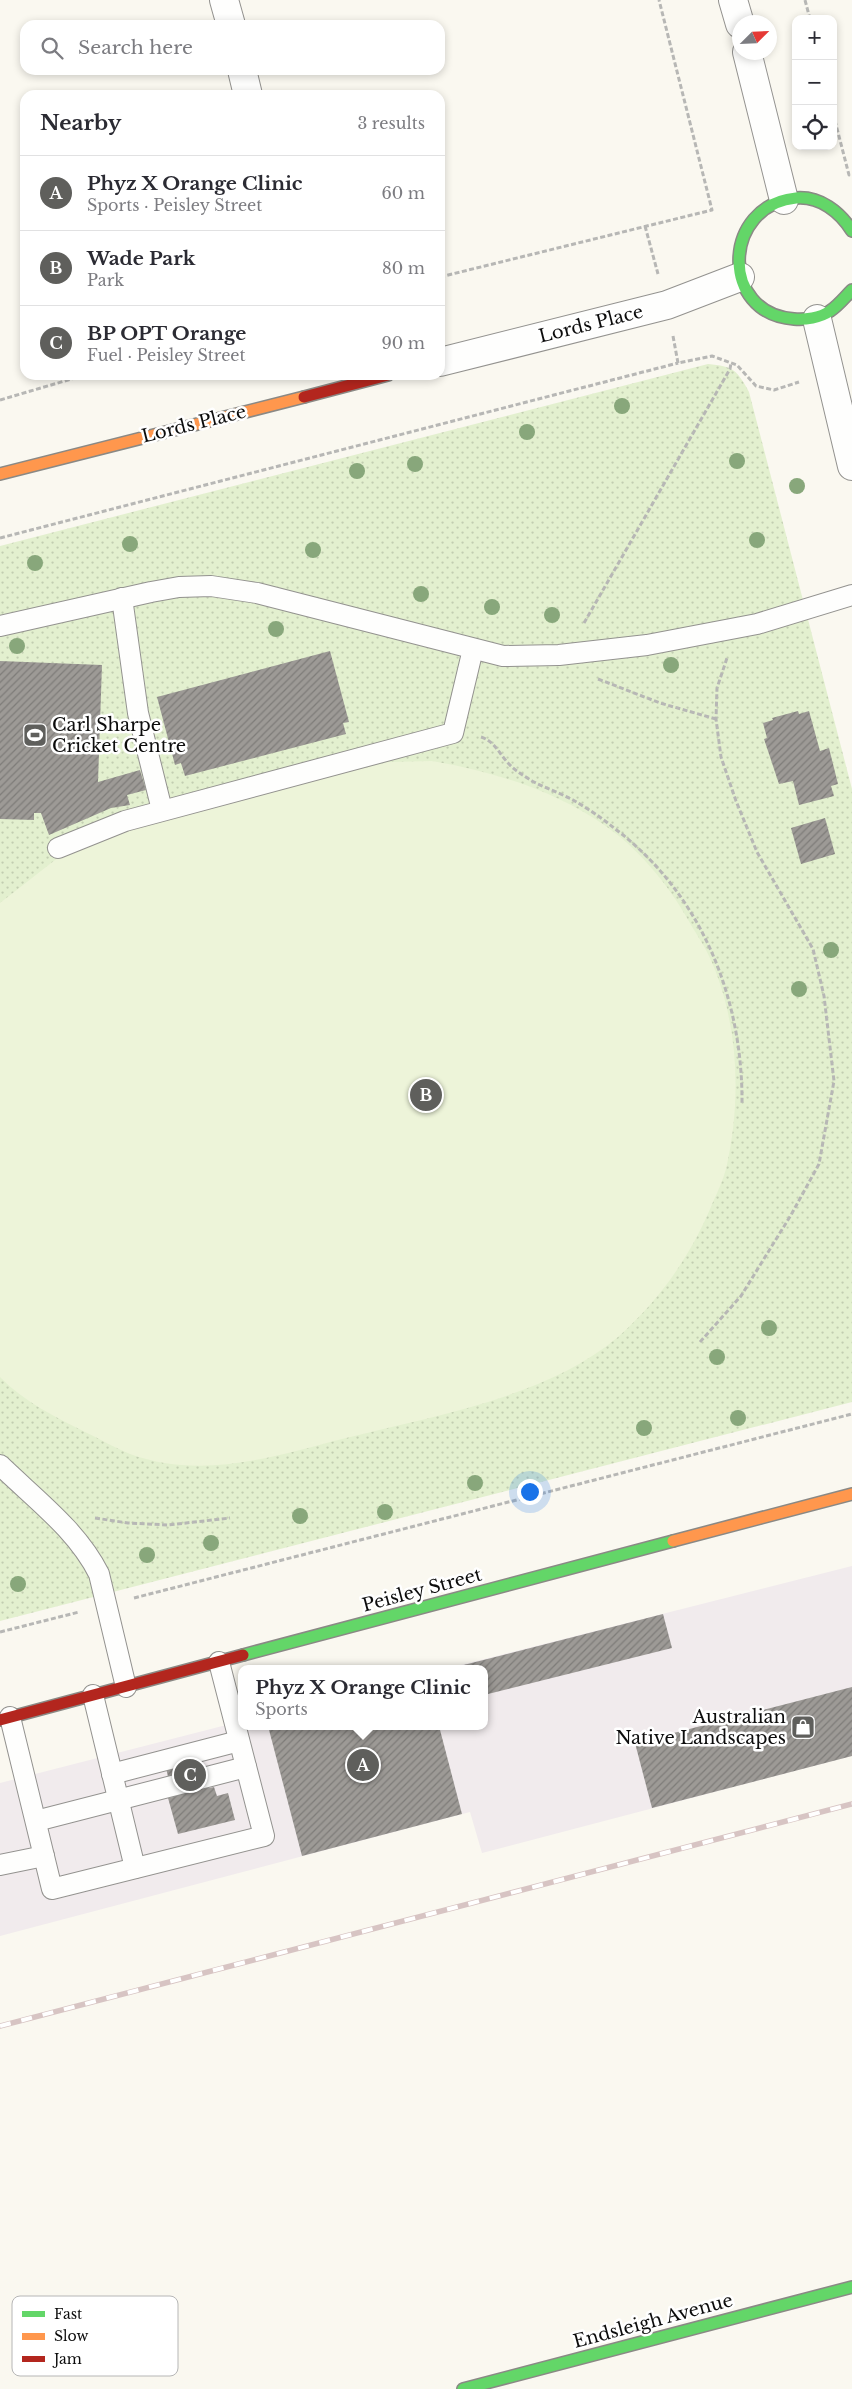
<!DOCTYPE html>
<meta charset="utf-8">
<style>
body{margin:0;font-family:"Libre Baskerville",serif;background:#f7f7f7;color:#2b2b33}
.controls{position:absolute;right:15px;top:15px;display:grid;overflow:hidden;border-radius:10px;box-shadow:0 2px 8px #0003}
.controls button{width:45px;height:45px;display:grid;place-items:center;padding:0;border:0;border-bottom:1px solid #e1e1e2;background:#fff;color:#2b2b33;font:25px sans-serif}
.compass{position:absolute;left:732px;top:15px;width:45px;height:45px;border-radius:50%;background:#fff;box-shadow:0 2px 8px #0003;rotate:66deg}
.you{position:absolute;left:529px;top:1491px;width:18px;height:18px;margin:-12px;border:4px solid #fff;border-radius:50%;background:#1a73e8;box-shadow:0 0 0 8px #1a73e833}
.badge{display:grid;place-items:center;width:32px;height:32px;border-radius:50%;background:#5f5f5c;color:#fff;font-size:16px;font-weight:700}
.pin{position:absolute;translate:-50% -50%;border:2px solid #fff;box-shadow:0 1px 5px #0006}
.popup{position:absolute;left:238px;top:1665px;width:250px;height:65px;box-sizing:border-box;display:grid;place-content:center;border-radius:10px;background:#fff;filter:drop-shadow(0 1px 4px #0005);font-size:16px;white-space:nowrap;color:#7c7c81}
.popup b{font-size:19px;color:#2b2b33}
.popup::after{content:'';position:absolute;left:50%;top:100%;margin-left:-10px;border:10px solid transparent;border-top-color:#fff}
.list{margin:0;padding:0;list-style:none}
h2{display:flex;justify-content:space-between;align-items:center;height:65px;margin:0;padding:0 20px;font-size:21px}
h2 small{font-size:16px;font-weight:400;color:#7c7c81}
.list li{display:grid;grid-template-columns:32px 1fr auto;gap:15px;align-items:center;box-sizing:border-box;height:75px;padding:0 20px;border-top:1px solid #e1e1e2}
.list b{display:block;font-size:19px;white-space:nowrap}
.list p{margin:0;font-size:16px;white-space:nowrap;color:#7c7c81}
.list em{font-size:16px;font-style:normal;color:#7c7c81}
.icon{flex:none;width:28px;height:28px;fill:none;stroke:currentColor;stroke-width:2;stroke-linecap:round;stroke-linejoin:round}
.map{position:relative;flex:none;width:852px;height:2389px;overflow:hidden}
.search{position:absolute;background:#fff;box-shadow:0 2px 8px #0003;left:20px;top:20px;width:425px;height:55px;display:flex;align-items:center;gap:12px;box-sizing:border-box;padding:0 18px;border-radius:15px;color:#7c7c81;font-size:19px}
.panel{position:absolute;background:#fff;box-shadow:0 2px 8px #0003;left:20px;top:90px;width:425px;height:290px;border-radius:15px}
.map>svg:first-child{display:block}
.industrial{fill:#f1ebed}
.grass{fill:url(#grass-dots)}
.pitch{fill:#edf4d9}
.building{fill:url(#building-hatch)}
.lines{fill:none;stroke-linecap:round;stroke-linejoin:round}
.lane-casing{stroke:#93928f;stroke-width:22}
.street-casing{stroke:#93928f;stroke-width:30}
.fast-casing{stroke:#8a8985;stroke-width:14}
.slow-casing{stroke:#8a8985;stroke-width:14}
.jam-casing{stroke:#8a8985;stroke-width:14}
.path{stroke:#b7b7b5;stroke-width:3;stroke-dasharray:5 2.5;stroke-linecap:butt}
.lane{stroke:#fefefd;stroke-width:20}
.street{stroke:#fefefd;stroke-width:28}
.fast{stroke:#63d668;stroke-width:11}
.slow{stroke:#ff974d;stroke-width:11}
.jam{stroke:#b3261e;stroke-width:11}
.rail-casing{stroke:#d7c4c3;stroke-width:5.5}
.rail{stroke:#fff;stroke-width:4;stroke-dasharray:11;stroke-linecap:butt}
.tree{fill:#88a77b}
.labels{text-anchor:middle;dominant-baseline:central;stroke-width:5;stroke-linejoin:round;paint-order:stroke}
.street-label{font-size:18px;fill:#0c0c0c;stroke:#fff}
.poi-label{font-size:18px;fill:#0c0c0c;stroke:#fff;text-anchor:start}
.key{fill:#fff;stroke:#b6b6b6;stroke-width:1}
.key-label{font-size:14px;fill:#0c0c0c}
</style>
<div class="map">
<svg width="852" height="2389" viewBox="0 0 852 2389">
<defs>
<pattern id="grass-dots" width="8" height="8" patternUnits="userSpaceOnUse" patternTransform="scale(1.25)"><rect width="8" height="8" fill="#e3f0cf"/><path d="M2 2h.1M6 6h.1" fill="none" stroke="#c2cdb1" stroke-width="1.8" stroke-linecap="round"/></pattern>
<pattern id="building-hatch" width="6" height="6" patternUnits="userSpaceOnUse" patternTransform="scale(1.25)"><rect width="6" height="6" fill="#9d9a96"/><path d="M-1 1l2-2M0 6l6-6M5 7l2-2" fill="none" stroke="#7e7c79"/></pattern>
</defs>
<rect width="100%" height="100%" fill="#faf8f0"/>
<path class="industrial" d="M852,1566V1756L482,1853L470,1812L0,1936V1783L242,1721V1726H484V1669H445Z"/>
<path class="grass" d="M708,364C733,366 737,370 749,392L852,789V1402L0,1621V546Z"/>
<path class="pitch" d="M432,761C495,772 554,790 607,827C641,851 671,888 691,925C697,935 704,945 709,956C739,1020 742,1100 726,1169C723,1180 718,1191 713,1202C692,1254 660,1300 618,1337C546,1398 432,1416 342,1439C273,1457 201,1480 130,1454C115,1448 100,1439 85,1432C55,1417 23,1401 0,1377V903L64,853L127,828L388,762Z"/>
<g class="building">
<path d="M330,651L349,722L343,723L346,734L185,776L181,763L175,765L157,697Z"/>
<path d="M0,661L102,665L98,782L140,770L146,790L127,795L130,805L111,808L49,835L41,813H34V820L0,819Z"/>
<path d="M798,711L799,714L809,711L820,751L829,748L838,784L831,786L834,796L799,805L793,781L779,784L764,739L767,738L763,723L773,720L772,718Z"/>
<path d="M825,818L835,854L801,864L791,828Z"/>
<path d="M663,1614L672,1648L484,1695V1669H448Z"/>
<path d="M852,1687V1756L652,1808L635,1743Z"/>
<path d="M268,1726H439L462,1814L302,1856Z"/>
<path d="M199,1746L209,1788L214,1787L217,1796L228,1793L235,1820L178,1834L168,1798L173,1797L163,1756Z"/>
</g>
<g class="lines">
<g class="lane-casing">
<g id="lane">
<path d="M122,598L138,713L162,810"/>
<path d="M0,626L151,592L179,587L211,586L257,593L503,656L559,655L647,645L757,624L852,595"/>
<path d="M58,848L125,821L453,733L473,649"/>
<path d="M0,1465C35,1499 77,1530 99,1574L126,1687"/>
<path d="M93,1695L135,1868"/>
<path d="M10,1717L52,1889L264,1836L219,1662"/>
<path d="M112,1774L239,1741"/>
<path d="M36,1821L246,1767"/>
<path d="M0,1865L44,1856"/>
</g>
</g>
<g class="street-casing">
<g id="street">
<path d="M224,0L231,25"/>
<path d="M733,0L740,24"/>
<path d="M747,52L784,200"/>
<path d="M242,70L248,95"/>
<path d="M817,319L852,466"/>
<path d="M440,362L667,305L740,277"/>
</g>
</g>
<g class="fast-casing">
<g id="fast">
<path d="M852,231C840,212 820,196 796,198C722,205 719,314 794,319C805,320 820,318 830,311C838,306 845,297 852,290"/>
<path d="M243,1655L673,1541"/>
<path d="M463,2389L852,2287"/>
</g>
</g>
<g class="slow-casing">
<g id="slow">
<path d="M0,474L304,397"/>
<path d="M673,1541L852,1494"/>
</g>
</g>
<g class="jam-casing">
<g id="jam">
<path d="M304,397L388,375"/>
<path d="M0,1720L243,1655"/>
</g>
</g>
<g class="path">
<path d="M805,0L810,19"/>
<path d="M833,113L849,175L852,174"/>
<path d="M645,226L658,274"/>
<path d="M440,277L712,210L659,0"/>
<path d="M673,336L678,363L712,356L737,365L756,386L774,390L799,382"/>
<path d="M0,400L85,375"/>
<path d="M0,538L678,363"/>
<path d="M584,623L730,369L731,363"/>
<path d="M598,679L660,703L716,719"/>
<path d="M481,737C494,741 499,753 508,763C514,770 523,775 532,781C545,788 560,793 573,800C587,808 602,818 614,828C701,893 743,998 742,1104"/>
<path d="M700,1342L741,1296L791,1215L819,1164L834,1081L824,996L813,949L757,852L736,801L721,757L716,719L717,688L727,658"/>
<path d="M95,1518L128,1523L168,1525L230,1518"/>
<path d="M134,1598L852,1414"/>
<path d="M0,1632L79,1612"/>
</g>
<use href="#lane" class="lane"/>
<use href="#street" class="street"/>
<use href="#fast" class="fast"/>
<use href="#slow" class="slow"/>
<use href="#jam" class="jam"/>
<g class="rail-casing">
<path id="rail" d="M0,2026L852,1804"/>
</g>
<use href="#rail" class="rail"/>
</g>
<g class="tree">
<circle cx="622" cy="406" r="8"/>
<circle cx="527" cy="432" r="8"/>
<circle cx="737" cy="461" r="8"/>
<circle cx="415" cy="464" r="8"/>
<circle cx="357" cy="471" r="8"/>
<circle cx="797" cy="486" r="8"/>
<circle cx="757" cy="540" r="8"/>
<circle cx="130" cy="544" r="8"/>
<circle cx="313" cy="550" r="8"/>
<circle cx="35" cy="563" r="8"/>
<circle cx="421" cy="594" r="8"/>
<circle cx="492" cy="607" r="8"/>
<circle cx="552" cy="615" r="8"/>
<circle cx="276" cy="629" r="8"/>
<circle cx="17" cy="646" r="8"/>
<circle cx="671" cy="665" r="8"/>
<circle cx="831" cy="950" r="8"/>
<circle cx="799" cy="989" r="8"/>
<circle cx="769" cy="1328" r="8"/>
<circle cx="717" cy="1357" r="8"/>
<circle cx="738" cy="1418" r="8"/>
<circle cx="644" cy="1428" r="8"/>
<circle cx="475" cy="1483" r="8"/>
<circle cx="385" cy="1512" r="8"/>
<circle cx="300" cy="1516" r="8"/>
<circle cx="211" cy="1543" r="8"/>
<circle cx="147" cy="1555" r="8"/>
<circle cx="18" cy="1584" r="8"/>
</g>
<defs>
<g id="stadium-square" transform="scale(1.25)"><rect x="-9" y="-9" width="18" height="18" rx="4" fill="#5f5f5c" stroke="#fff"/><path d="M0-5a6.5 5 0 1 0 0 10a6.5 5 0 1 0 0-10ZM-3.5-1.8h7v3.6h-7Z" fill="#fff"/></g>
<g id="shop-square" transform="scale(1.25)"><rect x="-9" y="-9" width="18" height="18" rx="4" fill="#5f5f5c" stroke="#fff"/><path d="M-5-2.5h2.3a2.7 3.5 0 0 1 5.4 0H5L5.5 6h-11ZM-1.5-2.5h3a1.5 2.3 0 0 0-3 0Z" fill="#fff"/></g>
</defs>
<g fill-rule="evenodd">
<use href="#stadium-square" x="35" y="735"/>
<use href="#shop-square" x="803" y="1727"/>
</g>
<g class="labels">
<g class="street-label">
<text transform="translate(591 324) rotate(-14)">Lords Place</text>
<text transform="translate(194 424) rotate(-14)">Lords Place</text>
<text transform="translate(422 1590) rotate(-15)">Peisley Street</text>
<text transform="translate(653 2321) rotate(-15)">Endsleigh Avenue</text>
</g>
<g class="poi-label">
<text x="52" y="725">Carl Sharpe<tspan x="52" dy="21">Cricket Centre</tspan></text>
<text x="786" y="1717" text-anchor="end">Australian<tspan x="786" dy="21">Native Landscapes</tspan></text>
</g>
</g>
<rect x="12" y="2296" width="166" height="80" rx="8" class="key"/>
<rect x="22" y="2311" width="23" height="6" fill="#63d668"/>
<rect x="22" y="2333" width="23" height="7" fill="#ff974d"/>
<rect x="22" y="2356" width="23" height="6" fill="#b3261e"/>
<g class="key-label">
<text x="54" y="2319">Fast</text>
<text x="54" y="2341">Slow</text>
<text x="54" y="2364">Jam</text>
</g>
</svg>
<div class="controls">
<button>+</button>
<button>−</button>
<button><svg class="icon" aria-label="locate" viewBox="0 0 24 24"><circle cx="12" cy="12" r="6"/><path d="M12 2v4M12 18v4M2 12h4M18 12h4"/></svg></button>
</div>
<svg class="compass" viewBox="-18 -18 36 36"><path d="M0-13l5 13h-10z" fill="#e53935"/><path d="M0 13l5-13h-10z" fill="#7c7c81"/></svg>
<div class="you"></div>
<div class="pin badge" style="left:363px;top:1765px">A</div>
<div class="popup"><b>Phyz X Orange Clinic</b>Sports</div>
<div class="pin badge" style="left:426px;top:1095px">B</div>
<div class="pin badge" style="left:190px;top:1775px">C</div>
<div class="search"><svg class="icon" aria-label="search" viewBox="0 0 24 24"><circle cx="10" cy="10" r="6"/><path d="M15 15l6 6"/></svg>Search here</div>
<section class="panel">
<h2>Nearby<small>3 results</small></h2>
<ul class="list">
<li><span class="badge">A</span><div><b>Phyz X Orange Clinic</b><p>Sports · Peisley Street</p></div><em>60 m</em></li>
<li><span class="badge">B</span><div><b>Wade Park</b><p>Park</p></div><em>80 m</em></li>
<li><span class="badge">C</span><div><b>BP OPT Orange</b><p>Fuel · Peisley Street</p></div><em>90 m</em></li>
</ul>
</section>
</div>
